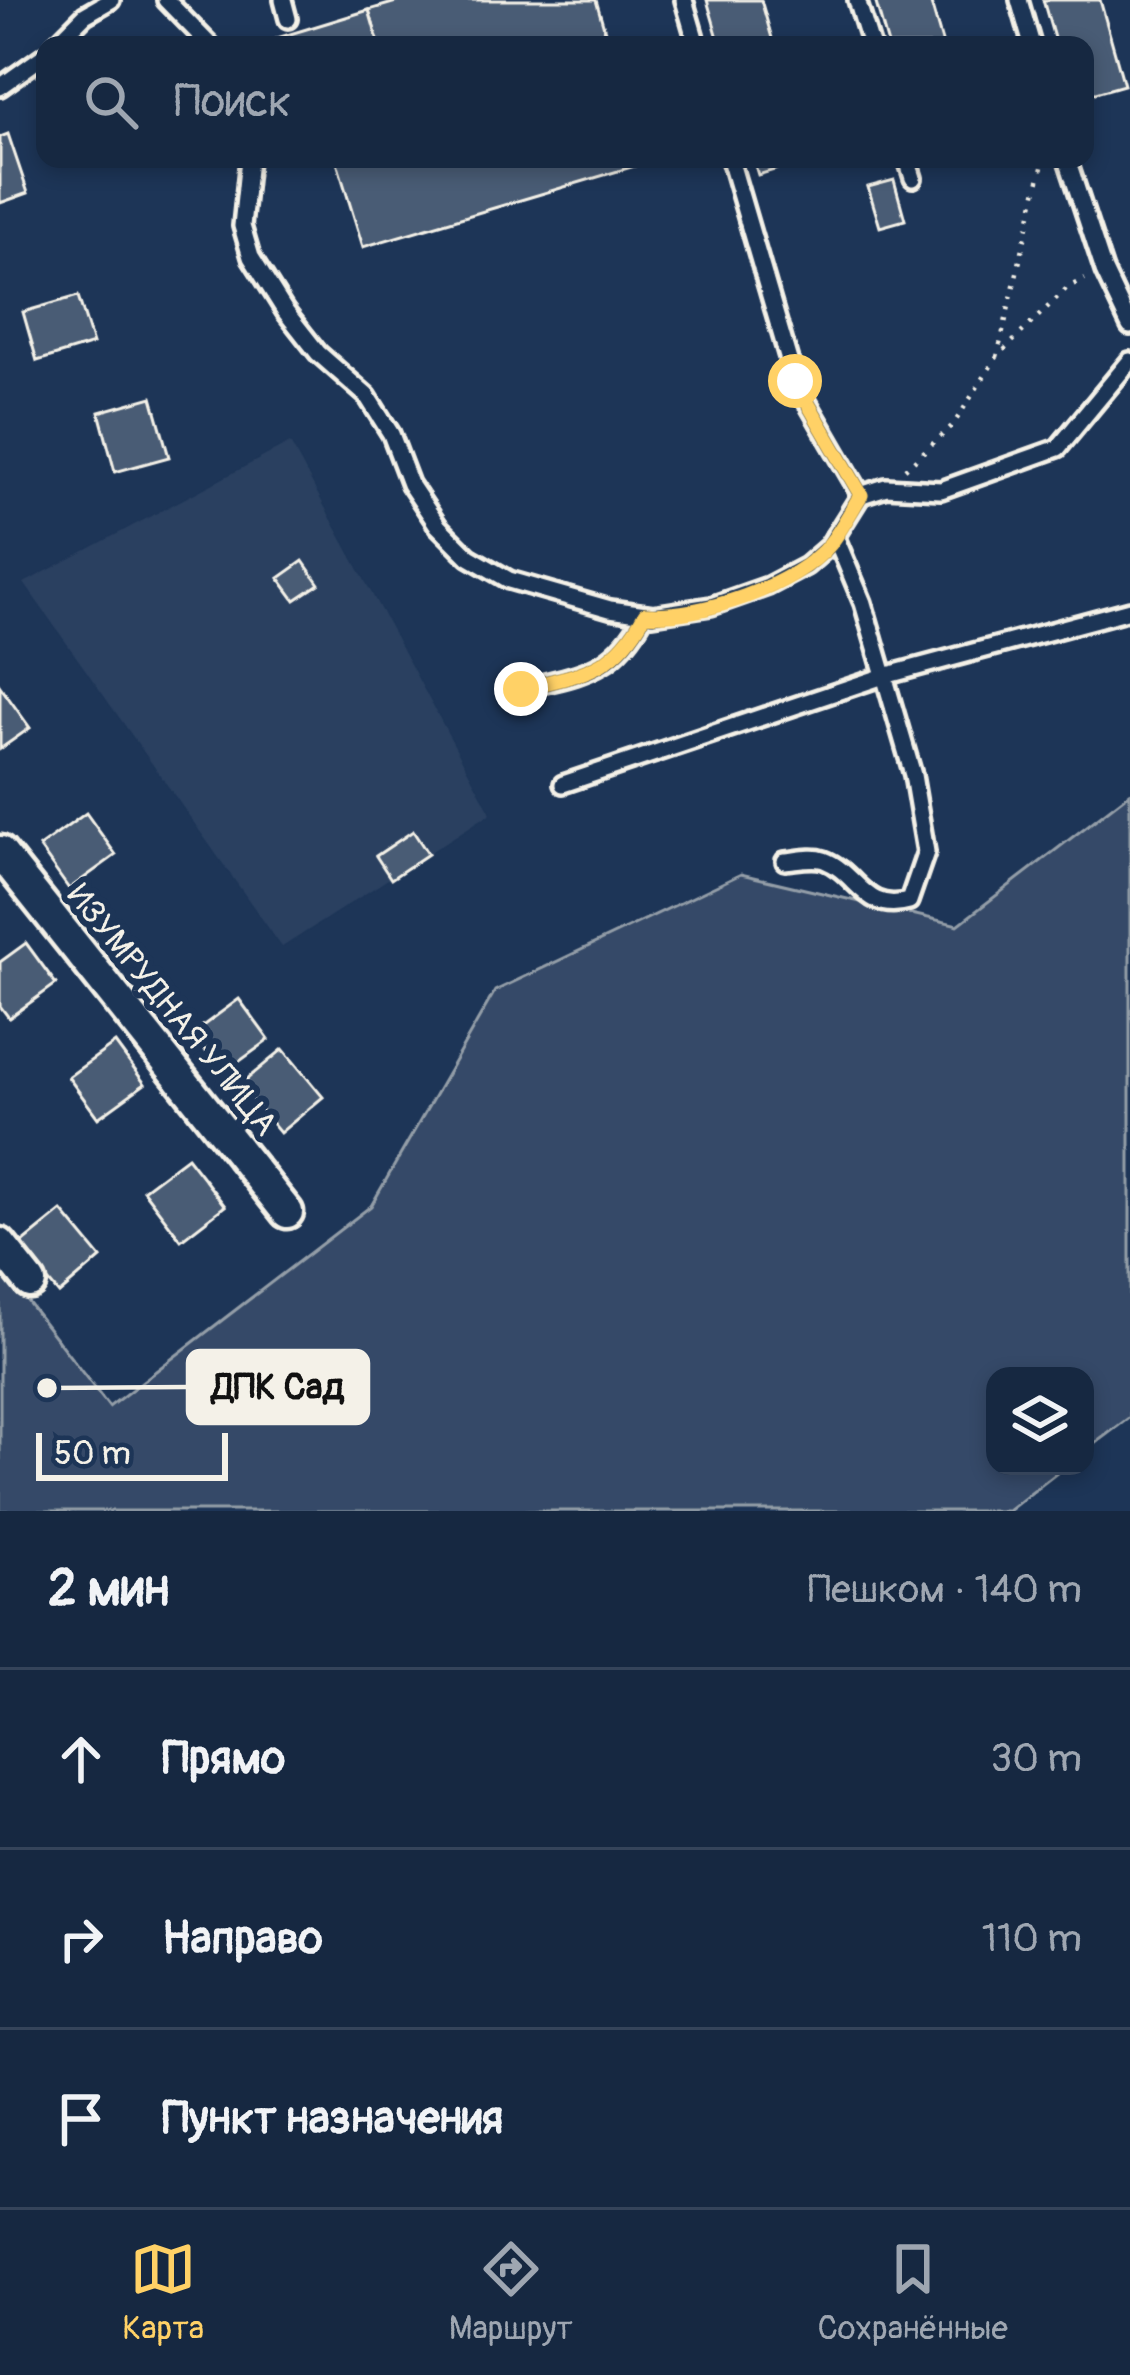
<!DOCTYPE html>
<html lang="ru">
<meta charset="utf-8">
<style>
body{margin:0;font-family:Pangolin,sans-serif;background:#23344c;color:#f1f3f6}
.controls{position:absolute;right:36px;bottom:36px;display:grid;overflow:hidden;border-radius:24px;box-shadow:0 6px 18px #0003}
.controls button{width:108px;height:108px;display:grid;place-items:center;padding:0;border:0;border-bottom:3px solid #35445a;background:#162841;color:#f1f3f6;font:60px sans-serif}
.scale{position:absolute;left:36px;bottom:30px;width:192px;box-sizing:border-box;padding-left:12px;border:6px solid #f4f1e8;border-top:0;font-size:33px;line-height:42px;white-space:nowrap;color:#f4f1e8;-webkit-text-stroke:9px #1d3557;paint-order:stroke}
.stop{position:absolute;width:36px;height:36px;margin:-27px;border:9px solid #ffd166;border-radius:50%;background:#fff}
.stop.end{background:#ffd166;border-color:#fff;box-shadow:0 3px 12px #0008}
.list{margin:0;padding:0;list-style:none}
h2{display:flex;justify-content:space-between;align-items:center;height:156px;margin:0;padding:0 48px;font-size:51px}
h2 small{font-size:39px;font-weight:400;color:#9ea6b1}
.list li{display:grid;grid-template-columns:78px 1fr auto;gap:36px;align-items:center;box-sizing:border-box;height:180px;padding:0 48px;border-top:3px solid #35445a}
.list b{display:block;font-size:45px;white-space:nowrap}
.list em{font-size:39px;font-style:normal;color:#9ea6b1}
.icon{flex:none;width:66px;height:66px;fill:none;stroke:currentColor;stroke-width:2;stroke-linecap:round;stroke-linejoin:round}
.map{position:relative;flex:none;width:1130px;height:1511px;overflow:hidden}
.search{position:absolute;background:#162841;box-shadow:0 6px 18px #0003;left:36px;right:36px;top:36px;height:132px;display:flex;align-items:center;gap:30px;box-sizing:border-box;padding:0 42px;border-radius:24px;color:#9ea6b1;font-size:45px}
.sheet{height:696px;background:#162841}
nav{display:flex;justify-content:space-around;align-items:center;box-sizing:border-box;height:168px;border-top:3px solid #35445a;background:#162841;font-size:33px;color:#9ea6b1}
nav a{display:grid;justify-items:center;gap:6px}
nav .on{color:#ffd166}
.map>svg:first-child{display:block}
.built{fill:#2a4060}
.green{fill:#354a67;stroke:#949ea8;stroke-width:3}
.building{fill:#485b74;stroke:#f4f1e8;stroke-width:3}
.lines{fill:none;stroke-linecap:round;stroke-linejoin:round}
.lane-casing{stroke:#f4f1e8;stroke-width:24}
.street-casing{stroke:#f4f1e8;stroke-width:39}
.path{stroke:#f4f1e8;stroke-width:4.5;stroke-dasharray:3 9;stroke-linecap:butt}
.lane{stroke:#1d3557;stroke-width:15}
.street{stroke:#1d3557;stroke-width:30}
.route{stroke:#ffd166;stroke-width:15}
.labels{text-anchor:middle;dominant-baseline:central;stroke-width:12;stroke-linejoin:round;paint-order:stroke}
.street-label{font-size:33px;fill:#f4f1e8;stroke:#1d3557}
.leader{fill:none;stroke:#f4f1e8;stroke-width:4.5}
.callout-dot{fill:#f4f1e8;stroke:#1d3557;stroke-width:4.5}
.callout{fill:#f4f1e8;stroke:#f4f1e8;stroke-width:4.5}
.callout-label{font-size:36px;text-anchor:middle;font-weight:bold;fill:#111}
</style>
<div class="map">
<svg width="1130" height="1511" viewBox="0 0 1130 1511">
<rect width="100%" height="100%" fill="#1d3557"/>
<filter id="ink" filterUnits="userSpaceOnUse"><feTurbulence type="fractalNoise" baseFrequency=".00833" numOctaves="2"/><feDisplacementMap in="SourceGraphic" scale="24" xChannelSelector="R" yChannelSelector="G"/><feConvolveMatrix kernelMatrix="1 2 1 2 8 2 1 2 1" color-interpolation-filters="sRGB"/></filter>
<g filter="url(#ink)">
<path class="built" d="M290,443L491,813L282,947L24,583Z"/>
<path class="green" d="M1130,793V1417L1085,1451V1376H995V1466H1066L1008,1511H0V1266L109,1407L371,1206L495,991L741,874L958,925Z"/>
<g class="building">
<path d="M403,0H596L609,45H379L369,10Z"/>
<path d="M707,0H761L774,45H720Z"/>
<path d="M875,0H930L943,45H888Z"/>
<path d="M1043,0H1100L1124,85L1085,96V45H1056Z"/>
<path d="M369,10L379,45H279L277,38Z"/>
<path d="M8,134L28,193L0,203V137Z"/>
<path d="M336,159H644L645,163L363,247Z"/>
<path d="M753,159H807L808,160L758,175Z"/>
<path d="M894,180L905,220L880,227L868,187Z"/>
<path d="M78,296L93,344L37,361L23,312Z"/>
<path d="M152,397L169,457L115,472L99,412Z"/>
<path d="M303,561L319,584L295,600L279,578Z"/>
<path d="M0,686L30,728L0,749Z"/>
<path d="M86,813L116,855L69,889L39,847Z"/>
<path d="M413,831L428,854L391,879L376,856Z"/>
<path d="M26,943L56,984L9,1018L0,1006V962Z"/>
<path d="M239,999L269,1040L222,1074L193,1033Z"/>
<path d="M115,1043L145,1084L98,1118L68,1077Z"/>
<path d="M283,1049L323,1097L280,1133L240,1085Z"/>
<path d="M187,1157L225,1206L181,1240L143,1190Z"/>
<path d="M62,1211L101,1258L59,1294L19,1246Z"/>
</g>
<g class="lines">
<g class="lane-casing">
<g id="lane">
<path d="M166,0L210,45"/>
<path d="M283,0L288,19"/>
<path d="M684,0L697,45"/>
<path d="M857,0L871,45"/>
<path d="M1019,0L1032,45"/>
<path d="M55,45L85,15L111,0"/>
<path d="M0,87L45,55"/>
<path d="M249,159L242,226L251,257L285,311L318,353L367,396L391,434L410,484L438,526L469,557L509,580L610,609L653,615L711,606L768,586L806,566L829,546L861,495L795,381L730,159"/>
<path d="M907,159L913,178"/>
<path d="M1067,159L1104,271L1130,326"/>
<path d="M861,495L886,487L941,490L1058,448L1130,361"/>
<path d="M521,689C582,673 613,674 645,614"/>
<path d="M563,784L884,676L1130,610"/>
<path d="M785,861C797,860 813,856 824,860C858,873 864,914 909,901L926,852L913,775L863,603L835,536"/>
</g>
</g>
<g class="street-casing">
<g id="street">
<path d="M0,852L287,1212"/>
<path d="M0,1244L30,1282"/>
</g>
</g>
<g class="path">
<path d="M997,357L1044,159"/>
<path d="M905,469L953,425L997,357L1068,287L1085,279"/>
</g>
<use href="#lane" class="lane"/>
<use href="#street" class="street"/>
</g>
</g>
<g class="lines" filter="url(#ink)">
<path class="route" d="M521,689C582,673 613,673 645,614C698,619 797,586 830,544C842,529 851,511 861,495L795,381"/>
</g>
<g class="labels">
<g class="street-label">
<text transform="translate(172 1010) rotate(51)">ИЗУМРУДНАЯ УЛИЦА</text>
</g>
</g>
<path class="leader" d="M47 1388L188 1387"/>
<circle class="callout-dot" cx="47" cy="1388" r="12"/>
<rect class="callout" x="188" y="1351" width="180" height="72" rx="12"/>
<g class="callout-label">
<text x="278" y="1399">ДПК Сад</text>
</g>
</svg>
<div class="controls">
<button><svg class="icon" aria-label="layers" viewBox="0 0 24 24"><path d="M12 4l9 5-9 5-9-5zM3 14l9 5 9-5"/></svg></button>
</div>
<div class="scale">50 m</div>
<div class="stop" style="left:795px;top:381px"></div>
<div class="stop end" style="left:521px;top:689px"></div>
<div class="search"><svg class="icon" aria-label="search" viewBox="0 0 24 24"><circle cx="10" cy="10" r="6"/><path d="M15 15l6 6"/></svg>Поиск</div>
</div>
<section class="sheet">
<h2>2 мин<small>Пешком · 140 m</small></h2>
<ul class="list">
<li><svg class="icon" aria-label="ahead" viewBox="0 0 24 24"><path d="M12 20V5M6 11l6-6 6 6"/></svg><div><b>Прямо</b></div><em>30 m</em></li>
<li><svg class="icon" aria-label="right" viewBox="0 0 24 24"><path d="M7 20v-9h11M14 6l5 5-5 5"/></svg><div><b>Направо</b></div><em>110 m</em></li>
<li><svg class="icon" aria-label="arrive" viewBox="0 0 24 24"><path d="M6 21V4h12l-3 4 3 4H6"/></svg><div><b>Пункт назначения</b></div></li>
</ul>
</section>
<nav>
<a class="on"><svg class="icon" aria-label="map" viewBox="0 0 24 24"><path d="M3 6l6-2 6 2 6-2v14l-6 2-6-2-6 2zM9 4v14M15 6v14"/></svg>Карта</a>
<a><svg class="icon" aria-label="directions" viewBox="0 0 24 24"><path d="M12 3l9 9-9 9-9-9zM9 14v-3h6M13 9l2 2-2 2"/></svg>Маршрут</a>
<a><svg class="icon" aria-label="saved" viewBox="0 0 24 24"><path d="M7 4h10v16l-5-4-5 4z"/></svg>Сохранённые</a>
</nav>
